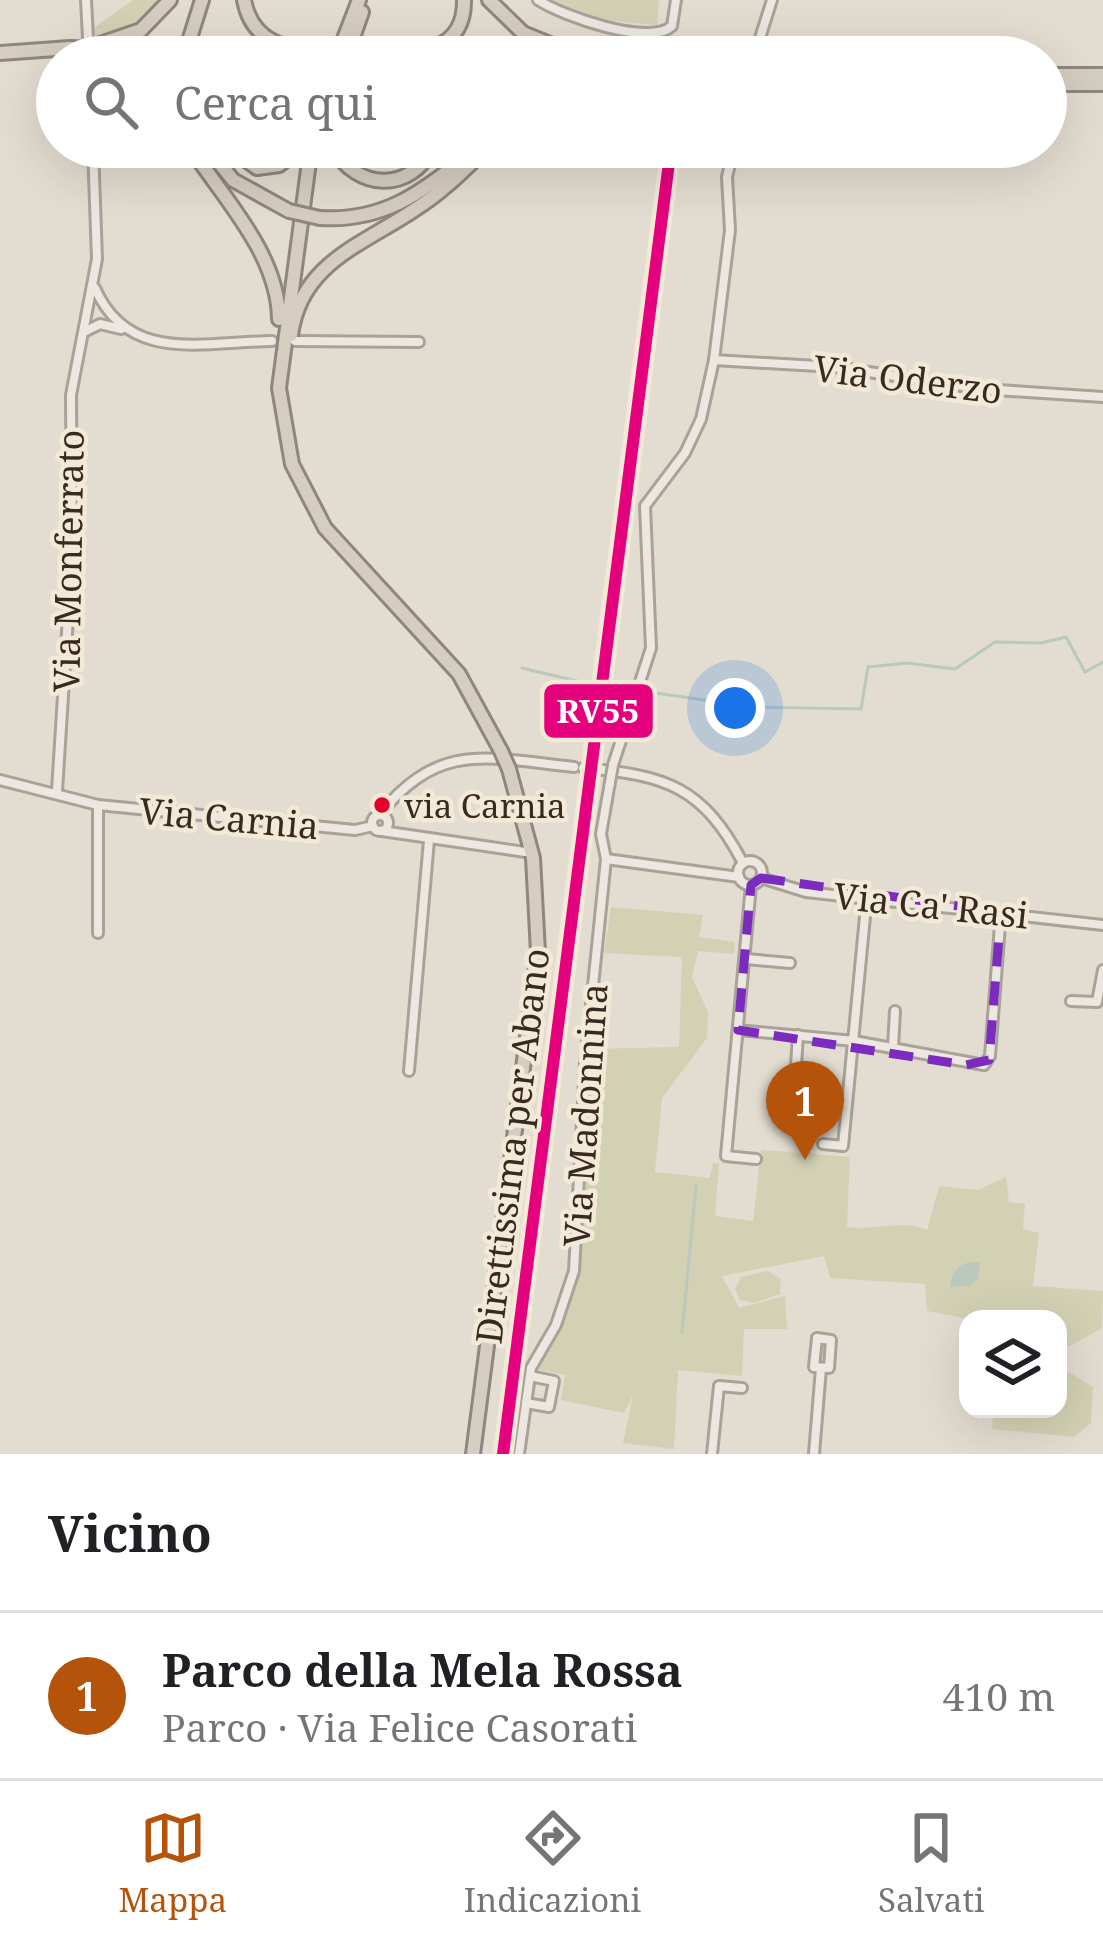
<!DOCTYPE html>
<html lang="it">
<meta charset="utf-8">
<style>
body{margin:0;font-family:"Noto Serif",serif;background:#f6f6f6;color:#202124}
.controls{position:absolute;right:36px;bottom:36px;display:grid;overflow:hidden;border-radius:24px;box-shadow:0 12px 48px #0002}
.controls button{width:108px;height:108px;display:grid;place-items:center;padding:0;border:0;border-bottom:3px solid #e0e0e0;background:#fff;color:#202124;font:60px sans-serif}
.you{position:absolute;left:735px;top:708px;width:42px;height:42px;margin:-30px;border:9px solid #fff;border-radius:50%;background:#1a73e8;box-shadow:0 0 0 18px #1a73e833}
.badge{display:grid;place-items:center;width:78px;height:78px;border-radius:50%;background:#b45309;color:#fff;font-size:39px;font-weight:700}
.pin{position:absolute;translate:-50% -99px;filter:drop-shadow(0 3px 6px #0008)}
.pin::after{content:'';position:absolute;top:63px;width:42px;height:36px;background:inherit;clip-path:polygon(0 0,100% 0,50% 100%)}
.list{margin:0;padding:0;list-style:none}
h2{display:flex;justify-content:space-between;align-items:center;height:156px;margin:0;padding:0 48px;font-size:51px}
h2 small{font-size:39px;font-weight:400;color:#757577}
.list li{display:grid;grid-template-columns:78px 1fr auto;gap:36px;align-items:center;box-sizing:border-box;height:168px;padding:0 48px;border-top:3px solid #e0e0e0}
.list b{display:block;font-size:45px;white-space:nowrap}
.list p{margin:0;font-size:39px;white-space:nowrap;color:#757577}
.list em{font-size:39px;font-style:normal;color:#757577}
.icon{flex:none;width:66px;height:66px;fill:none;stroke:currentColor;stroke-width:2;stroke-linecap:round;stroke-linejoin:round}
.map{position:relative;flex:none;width:1103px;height:1454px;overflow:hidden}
.search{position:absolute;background:#fff;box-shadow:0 12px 48px #0002;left:36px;right:36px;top:36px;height:132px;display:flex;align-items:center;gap:30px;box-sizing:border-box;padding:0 42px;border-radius:66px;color:#757577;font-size:45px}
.sheet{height:324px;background:#fff}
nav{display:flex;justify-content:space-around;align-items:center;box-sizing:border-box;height:168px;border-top:3px solid #e0e0e0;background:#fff;font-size:33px;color:#757577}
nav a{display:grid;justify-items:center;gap:6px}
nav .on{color:#b45309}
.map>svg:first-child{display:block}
.green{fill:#d3d1b4}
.water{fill:#bac8be}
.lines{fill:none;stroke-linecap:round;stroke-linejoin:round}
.stream{stroke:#bac8be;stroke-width:3}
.street-casing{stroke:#a9a298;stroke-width:14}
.highway-casing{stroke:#8e877f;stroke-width:18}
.street{stroke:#ece8e1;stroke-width:8}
.highway{stroke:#d6cdc1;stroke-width:12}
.street-bridge-casing{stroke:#a9a298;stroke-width:14;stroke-linecap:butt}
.highway-bridge-casing{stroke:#8e877f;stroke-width:18;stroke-linecap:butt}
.street-bridge{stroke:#ece8e1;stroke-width:8}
.highway-bridge{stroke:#d6cdc1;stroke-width:12}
.rail-1-casing{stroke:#f3e9d7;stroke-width:21}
.rail-1{stroke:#e5007d;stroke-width:12}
.marked{fill:none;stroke:#7b2cbf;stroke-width:9;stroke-dasharray:24 15;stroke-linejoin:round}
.bus-dot{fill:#e4002b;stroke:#f3e9d7;stroke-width:4.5}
.labels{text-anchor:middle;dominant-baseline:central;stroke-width:9;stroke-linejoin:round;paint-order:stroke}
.bus-label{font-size:33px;fill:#372a21;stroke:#f3e9d7;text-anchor:start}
.street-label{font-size:36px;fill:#372a21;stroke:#f3e9d7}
.line-badge{stroke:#f3e9d7;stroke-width:4.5}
.badge-label{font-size:33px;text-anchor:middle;font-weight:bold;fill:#fff}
</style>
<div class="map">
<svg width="1103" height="1454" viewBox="0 0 1103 1454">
<rect width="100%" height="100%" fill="#e3dcd0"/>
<g class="green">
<path d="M133,0H162L135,27L95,41L94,28Z"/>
<path d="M546,0H659L657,25L592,19Z"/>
<path d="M611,907L703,915L699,937L735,942L734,954L698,951L692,977L708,1012L707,1038L662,1098L655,1172L710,1178L713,1163L719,1164L715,1216L753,1221L761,1150L850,1157L847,1227C873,1231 904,1219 927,1230L939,1186L978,1190L1006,1177L1009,1202L1025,1204L1023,1229L1039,1233L1033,1286L1103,1291L1102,1328L1070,1346L1058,1345V1319H969L927,1311L925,1284L830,1278L824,1256L722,1276L739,1308L785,1296L787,1329H744L742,1376L678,1370L674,1449L623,1443L633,1395L624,1413L561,1400L565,1375L531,1368L556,1325L571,1284L587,1049L679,1047L682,957L604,953Z"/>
<path d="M768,1271L781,1279L780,1294L754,1303L740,1300L735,1289L741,1277Z"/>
<path d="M1058,1372H1069L1093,1387L1091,1423L1074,1437L992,1429L993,1409H1058Z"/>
</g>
<path class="water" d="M980,1262L978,1279L969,1286L950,1287C952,1269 963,1260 980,1262Z"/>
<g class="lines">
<g class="stream">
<path d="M522,668L594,685"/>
<path d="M612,687L633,690"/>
<path d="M656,693L753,707L861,709L868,667L907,663L955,669L995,642L1041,643L1066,637L1085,672L1103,662"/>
<path d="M682,1333L696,1186"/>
</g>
<g class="street-casing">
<g id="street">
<path d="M86,0L89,57"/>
<path d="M538,0C562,16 650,47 672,26L676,0"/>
<path d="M754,57L772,0"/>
<path d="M95,288C128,364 203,342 272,341"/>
<path d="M84,332L100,324L121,329"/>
<path d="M295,341L419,342"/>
<path d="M714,360L835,367L982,389L1103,397"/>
<path d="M613,765L651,648L645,506L685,453L701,419L714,360L730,230L727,177L734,147"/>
<path d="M583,768C667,775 703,787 743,863"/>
<path d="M0,780L98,805L355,830L373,826"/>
<path d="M57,791L72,553L71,395L97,259L93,147"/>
<path d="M98,805V933"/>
<circle cx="380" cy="823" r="8"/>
<path d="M379,815C440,740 487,758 574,767"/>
<path d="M382,831L525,852"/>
<path d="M606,859L739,877"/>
<circle cx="750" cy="873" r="12"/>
<path d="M761,878L806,892L1103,925"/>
<path d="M751,885L726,1156L756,1159"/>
<path d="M746,959L790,963"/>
<path d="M1071,1001L1097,1002L1103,970"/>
<path d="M738,1030L854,1041L984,1065L990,1056L1001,912"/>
<path d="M893,1047L895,1011"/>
<path d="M796,1066L798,1035"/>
<path d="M409,1071L429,840"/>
<path d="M823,1144L843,1146L866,906"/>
<path d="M817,1338L831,1340L829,1368L814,1367Z"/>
<path d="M526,1403L549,1407L554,1381L530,1376"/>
<path d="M519,1454L531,1368L556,1325L574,1271L585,1064L606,859L601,834L610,782"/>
<path d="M712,1454L719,1386L742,1388"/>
<path d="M814,1454L821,1368"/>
</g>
</g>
<g class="highway-casing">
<g id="highway">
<path d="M244,0C252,43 286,49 324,53"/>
<path d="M489,0L523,33L582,57"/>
<path d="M100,44L141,30L170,0"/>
<path d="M106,49L165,51"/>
<path d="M207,52L298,57"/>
<path d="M0,53L70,48"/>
<path d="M184,57L202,0"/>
<path d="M337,57L359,0"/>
<path d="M346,57L362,12"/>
<path d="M375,57C416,54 465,53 464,0"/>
<path d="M1046,75H1103"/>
<path d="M1046,84H1103"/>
<path d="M190,147C224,199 278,254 279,319"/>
<path d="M207,147L233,180L289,211"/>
<path d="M228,147L257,168L279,165L303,147"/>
<path d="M311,147L279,388L292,464L325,528L459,674L501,751"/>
<path d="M333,147C356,191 411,193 433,147"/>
<path d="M320,218C382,222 422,193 468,155"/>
<path d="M291,335C301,262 363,245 417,208C443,192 466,168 488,147"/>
<path d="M473,1454L538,952L533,858L509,769"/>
</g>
</g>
<use href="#street" class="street"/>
<use href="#highway" class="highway"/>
<g class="street-bridge-casing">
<path id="street-bridge" d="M610,782L613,765"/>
</g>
<g class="highway-bridge-casing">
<g id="highway-bridge">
<path d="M70,48L100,49"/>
<path d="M165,51L207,52"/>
<path d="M324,53L345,57"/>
<path d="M289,211L320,218"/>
<path d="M501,751L509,769"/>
</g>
</g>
<use href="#street-bridge" class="street-bridge"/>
<use href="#highway-bridge" class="highway-bridge"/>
<g class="rail-1-casing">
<path id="rail-1" d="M503,1454L671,147"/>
</g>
<use href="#rail-1" class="rail-1"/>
</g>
<path class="marked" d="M761,878L1001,912L989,1060L966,1065L738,1030L751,885Z"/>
<circle class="bus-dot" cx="382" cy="805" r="10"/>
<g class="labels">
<g class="bus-label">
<text x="404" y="805">via Carnia</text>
</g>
<g class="street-label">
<text transform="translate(908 379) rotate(7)">Via Oderzo</text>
<text transform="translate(68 561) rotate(-89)">Via Monferrato</text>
<text transform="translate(229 818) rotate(5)">Via Carnia</text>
<text transform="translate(931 905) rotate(6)">Via Ca' Rasi</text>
<text transform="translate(585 1115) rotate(-86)">Via Madonnina</text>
<text transform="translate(512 1146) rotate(-83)">Direttissima per Abano</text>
</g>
</g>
<rect class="line-badge" x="542" y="682" width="113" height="58" rx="12" fill="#e5007d"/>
<g class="badge-label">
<text x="598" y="723">RV55</text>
</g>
</svg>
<div class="controls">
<button><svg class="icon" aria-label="layers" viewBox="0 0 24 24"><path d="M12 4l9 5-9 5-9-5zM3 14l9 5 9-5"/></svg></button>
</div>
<div class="you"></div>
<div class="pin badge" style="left:805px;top:1160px">1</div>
<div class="search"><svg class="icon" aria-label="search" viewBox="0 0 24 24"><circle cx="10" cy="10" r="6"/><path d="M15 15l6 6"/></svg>Cerca qui</div>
</div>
<section class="sheet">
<h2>Vicino<small></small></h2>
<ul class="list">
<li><span class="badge">1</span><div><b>Parco della Mela Rossa</b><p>Parco · Via Felice Casorati</p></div><em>410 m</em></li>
</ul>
</section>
<nav>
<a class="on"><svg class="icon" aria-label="map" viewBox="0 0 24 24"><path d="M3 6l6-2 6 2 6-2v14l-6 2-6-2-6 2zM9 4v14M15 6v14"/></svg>Mappa</a>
<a><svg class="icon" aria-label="directions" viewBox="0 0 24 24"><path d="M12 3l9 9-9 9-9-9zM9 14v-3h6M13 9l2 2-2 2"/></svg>Indicazioni</a>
<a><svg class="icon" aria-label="saved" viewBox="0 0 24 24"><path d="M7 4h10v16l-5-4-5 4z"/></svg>Salvati</a>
</nav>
